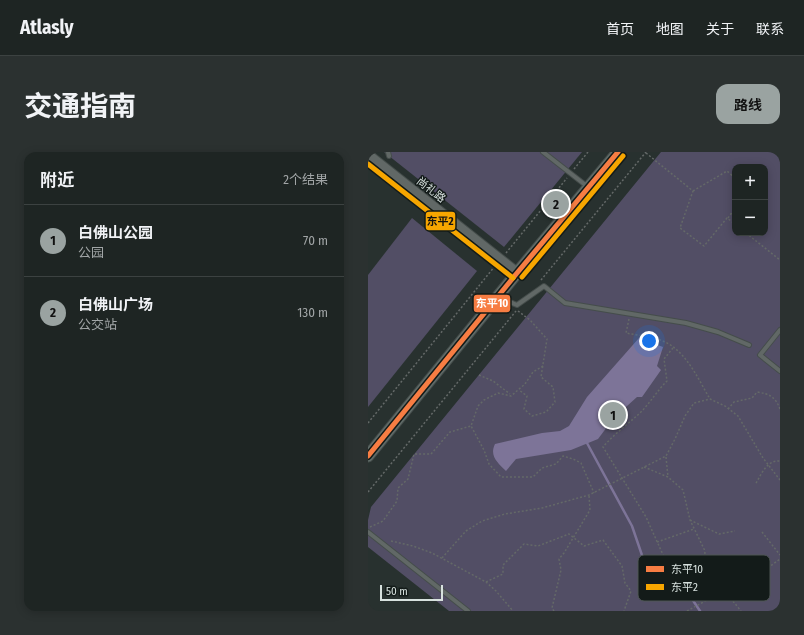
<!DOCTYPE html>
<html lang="zh">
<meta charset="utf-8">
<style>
body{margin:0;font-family:"Fira Sans Condensed","Noto Sans SC",sans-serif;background:#2b3130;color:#f1f3f6}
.controls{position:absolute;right:12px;top:12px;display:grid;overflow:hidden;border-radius:8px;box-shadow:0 2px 10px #0003}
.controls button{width:36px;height:36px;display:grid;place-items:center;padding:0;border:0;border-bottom:1px solid #3c4241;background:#1e2523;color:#f1f3f6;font:20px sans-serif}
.scale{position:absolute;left:12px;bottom:10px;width:63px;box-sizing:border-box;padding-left:4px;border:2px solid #d7e1de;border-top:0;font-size:11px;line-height:14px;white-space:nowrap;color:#d7e1de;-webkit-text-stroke:3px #131b19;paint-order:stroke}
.you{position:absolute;left:281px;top:189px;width:14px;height:14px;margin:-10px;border:3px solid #fff;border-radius:50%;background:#1a73e8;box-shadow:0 0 0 6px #1a73e833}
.badge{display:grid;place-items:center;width:26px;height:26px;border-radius:50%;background:#9aa3a1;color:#111;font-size:13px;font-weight:700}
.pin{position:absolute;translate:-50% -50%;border:2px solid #fff;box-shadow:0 1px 4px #0006}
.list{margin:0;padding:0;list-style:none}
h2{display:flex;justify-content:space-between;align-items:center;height:52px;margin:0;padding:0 16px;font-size:17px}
h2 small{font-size:13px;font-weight:400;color:#a1a5a6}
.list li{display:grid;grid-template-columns:26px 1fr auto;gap:12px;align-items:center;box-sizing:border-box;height:72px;padding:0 16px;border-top:1px solid #3c4241}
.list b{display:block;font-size:15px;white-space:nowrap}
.list p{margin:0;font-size:13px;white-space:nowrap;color:#a1a5a6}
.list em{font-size:13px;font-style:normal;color:#a1a5a6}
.map{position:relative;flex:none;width:412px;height:459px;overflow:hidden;border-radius:12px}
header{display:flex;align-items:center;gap:24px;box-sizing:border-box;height:56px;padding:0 20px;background:#1e2523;border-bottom:1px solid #3c4241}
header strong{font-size:19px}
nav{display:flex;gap:22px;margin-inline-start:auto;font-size:14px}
.intro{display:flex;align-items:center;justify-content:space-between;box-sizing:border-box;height:96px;padding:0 24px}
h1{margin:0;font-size:28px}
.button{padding:10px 18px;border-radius:12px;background:#9aa3a1;color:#111;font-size:14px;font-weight:700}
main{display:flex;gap:24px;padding:0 24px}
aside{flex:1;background:#1e2523;border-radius:12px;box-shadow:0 2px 10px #0003}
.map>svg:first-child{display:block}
.green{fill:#524e65;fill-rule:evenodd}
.water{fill:#7d7498}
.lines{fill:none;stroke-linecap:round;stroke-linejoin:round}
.stream{stroke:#7d7498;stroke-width:2.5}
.service-casing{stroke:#454d4b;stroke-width:6}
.tertiary-casing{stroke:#454d4b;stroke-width:12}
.secondary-casing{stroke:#454d4b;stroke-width:13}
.path{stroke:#646968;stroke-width:1.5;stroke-dasharray:2 2;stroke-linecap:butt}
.service{stroke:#616866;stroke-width:4}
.tertiary{stroke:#616866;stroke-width:10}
.secondary{stroke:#616c69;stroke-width:11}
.bus-1-casing{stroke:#131b19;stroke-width:8}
.bus-2-casing{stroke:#131b19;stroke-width:8}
.bus-1{stroke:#f77d43;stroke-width:5}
.bus-2{stroke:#f7a600;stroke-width:5}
.labels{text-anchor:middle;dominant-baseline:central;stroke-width:3;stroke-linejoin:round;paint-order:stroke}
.street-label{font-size:11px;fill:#d7e1de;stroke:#131b19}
.key{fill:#131b19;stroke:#4e5654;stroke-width:1}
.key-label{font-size:11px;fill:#d7e1de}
.line-badge{stroke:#131b19;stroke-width:1.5}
.badge-label{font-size:11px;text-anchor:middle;font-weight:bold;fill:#fff}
.pale-badge-label{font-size:11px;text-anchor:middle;font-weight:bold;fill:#111}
</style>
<header>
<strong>Atlasly</strong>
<nav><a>首页</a><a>地图</a><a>关于</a><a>联系</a></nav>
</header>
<div class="intro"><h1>交通指南</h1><a class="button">路线</a></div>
<main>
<aside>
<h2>附近<small>2个结果</small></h2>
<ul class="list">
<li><span class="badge">1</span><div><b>白佛山公园</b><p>公园</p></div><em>70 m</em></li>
<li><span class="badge">2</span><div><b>白佛山广场</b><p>公交站</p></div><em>130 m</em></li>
</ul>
</aside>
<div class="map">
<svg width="412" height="459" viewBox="0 0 412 459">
<rect width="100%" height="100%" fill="#28312f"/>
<g class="green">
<path d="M16,0H214L136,95Z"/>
<path d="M293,0H412V459H81L0,395V368L3,355ZM367,15H397V81H367Z"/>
<path d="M44,66L109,119L0,255V123Z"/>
</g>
<path class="water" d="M271,186L295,195L289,214L293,218L274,245H269L249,263L245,259L239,267L242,271L230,287L203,298L148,307L138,319C130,311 121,304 127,292L174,281L192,279L201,274L219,245Z"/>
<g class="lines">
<path class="stream" d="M219,291L264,374L277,412L290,426L320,441L332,459"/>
<g class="service-casing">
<g id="service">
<path d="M20,0L21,4"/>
<path d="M175,0L220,35"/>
<path d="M130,145L149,153L176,134L197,151L318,171L350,180L381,193"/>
<path d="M412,178L392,203L412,219"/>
<path d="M0,380L100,459"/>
</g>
</g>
<g class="tertiary-casing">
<path id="tertiary" d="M0,3L149,121"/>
</g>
<g class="secondary-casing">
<path id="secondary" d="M0,304L149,121L250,0"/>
</g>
<g class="path">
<path d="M278,1L325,39L312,76L336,94L359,66L367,72"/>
<path d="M206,17L220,0"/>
<path d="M325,39L359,19L367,26"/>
<path d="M360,66L367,56"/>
<path d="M378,81L412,108"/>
<path d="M138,101L199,26"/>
<path d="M173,128L278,0"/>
<path d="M150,159L162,168L179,187L173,225L185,235L187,250L178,260L164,264L156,257L159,244L151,238"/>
<path d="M261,167L258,181C268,183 279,184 289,187C316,194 329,225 342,247"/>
<path d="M305,196L296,207L299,229C289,239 282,251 272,261C260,272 246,282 235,295L278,365L296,405L306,419L324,429L356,438L373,459"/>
<path d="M175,214L165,220L157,232L143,244L130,241L116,248L110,254L103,274L116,298L121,312L133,325H165L174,316L188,312L195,304L205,307L213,311L226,341"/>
<path d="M111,223L125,229L142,242"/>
<path d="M360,257L366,250L384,246L389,240C401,242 407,244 412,257"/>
<path d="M0,271L127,114"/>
<path d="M298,305L300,325"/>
<path d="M276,315L300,325L315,338L322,368L337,399L336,413L356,438"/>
<path d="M388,331C394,321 399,308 412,309"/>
<path d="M0,340L148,159"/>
<path d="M322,368L351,382L367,379"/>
<path d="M2,375L15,369L29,349L30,336L40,327L46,302H63L82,280L103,274"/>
<path d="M394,380L412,403"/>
<path d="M23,389L45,394L64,401L118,430L128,439L145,459"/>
<path d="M289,390L326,377"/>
<path d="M74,406L98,379L114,369L137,362L174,356L221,343L298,304L307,287L317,264L326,251L342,247L357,254L370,264L395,306L412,328"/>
<path d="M118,430L135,422V413L156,392L170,394L201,382L216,394L235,388L254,414L257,431L263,439L256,459"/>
<path d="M186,459L184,456L193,418L191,407L196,401L222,358L221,343"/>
<path d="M319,459L363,435L386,426L412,407"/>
</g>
<use href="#service" class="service"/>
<use href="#tertiary" class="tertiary"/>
<use href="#secondary" class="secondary"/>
<g class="bus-1-casing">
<path id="bus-1" d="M0,304L149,121L250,0"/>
</g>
<g class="bus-2-casing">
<g id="bus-2">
<path d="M0,12L145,126"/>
<path d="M154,125L255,4"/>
</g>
</g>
<use href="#bus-1" class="bus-1"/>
<use href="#bus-2" class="bus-2"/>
</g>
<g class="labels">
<g class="street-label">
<text transform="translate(63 38) rotate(38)">尚礼路</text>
</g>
</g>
<rect x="270" y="403" width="132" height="46" rx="6" class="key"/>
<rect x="278" y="414" width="18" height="6" fill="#f77d43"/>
<rect x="278" y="432" width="18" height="6" fill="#f7a600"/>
<g class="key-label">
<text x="303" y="421">东平10</text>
<text x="303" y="439">东平2</text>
</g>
<g class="line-badge">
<rect x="57" y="59" width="31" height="20" rx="4" fill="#f7a600"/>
<rect x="105" y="142" width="38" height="19" rx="4" fill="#f77d43"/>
</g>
<g class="badge-label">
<text x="124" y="155">东平10</text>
</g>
<g class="pale-badge-label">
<text x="72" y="73">东平2</text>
</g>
</svg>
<div class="controls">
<button>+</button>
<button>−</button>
</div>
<div class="scale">50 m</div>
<div class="you"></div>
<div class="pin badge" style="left:245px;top:263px">1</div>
<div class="pin badge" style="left:188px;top:52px">2</div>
</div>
</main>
